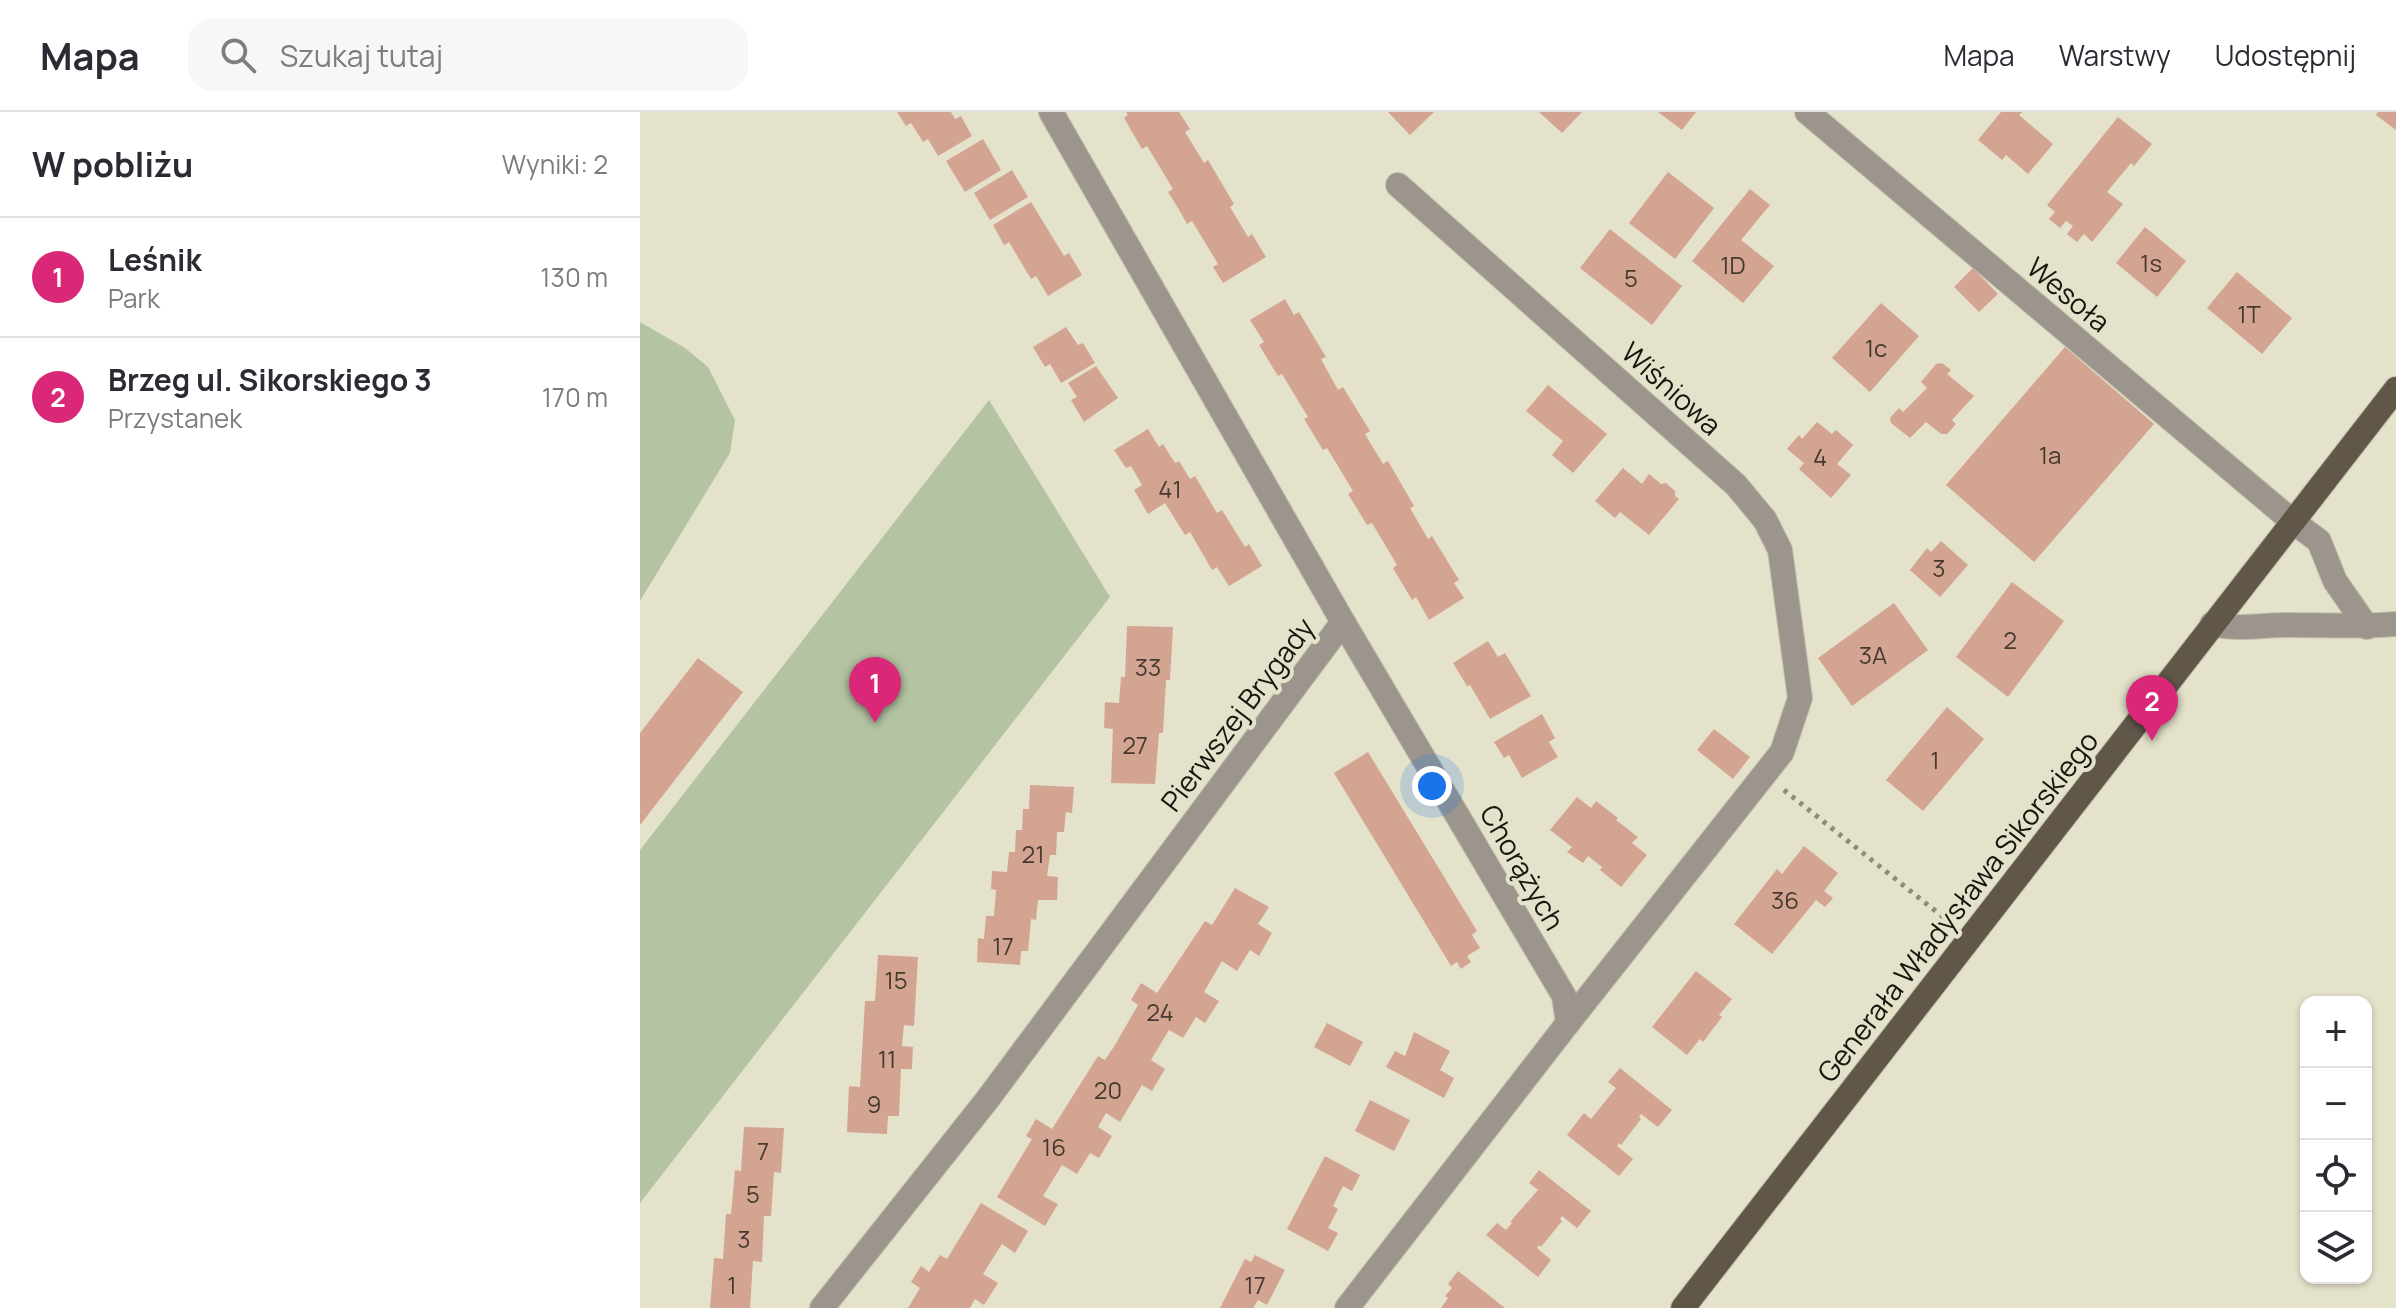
<!DOCTYPE html>
<html lang="pl">
<meta charset="utf-8">
<style>
body{margin:0;font-family:Manrope,sans-serif;background:#f7f7f7;color:#2b2b33}
.controls{position:absolute;right:24px;bottom:24px;display:grid;overflow:hidden;border-radius:16px;box-shadow:0 2px 6px #0004}
.controls button{width:72px;height:72px;display:grid;place-items:center;padding:0;border:0;border-bottom:2px solid #e1e1e2;background:#fff;color:#2b2b33;font:40px sans-serif}
.you{position:absolute;left:792px;top:674px;width:28px;height:28px;margin:-20px;border:6px solid #fff;border-radius:50%;background:#1a73e8;box-shadow:0 0 0 12px #1a73e833}
.badge{display:grid;place-items:center;width:52px;height:52px;border-radius:50%;background:#db2777;color:#fff;font-size:26px;font-weight:700}
.pin{position:absolute;translate:-50% -66px;filter:drop-shadow(0 2px 4px #0008)}
.pin::after{content:'';position:absolute;top:42px;width:28px;height:24px;background:inherit;clip-path:polygon(0 0,100% 0,50% 100%)}
.list{margin:0;padding:0;list-style:none}
h2{display:flex;justify-content:space-between;align-items:center;height:104px;margin:0;padding:0 32px;font-size:34px}
h2 small{font-size:26px;font-weight:400;color:#7c7c81}
.list li{display:grid;grid-template-columns:52px 1fr auto;gap:24px;align-items:center;box-sizing:border-box;height:120px;padding:0 32px;border-top:2px solid #e1e1e2}
.list b{display:block;font-size:30px;white-space:nowrap}
.list p{margin:0;font-size:26px;white-space:nowrap;color:#7c7c81}
.list em{font-size:26px;font-style:normal;color:#7c7c81}
.icon{flex:none;width:44px;height:44px;fill:none;stroke:currentColor;stroke-width:2;stroke-linecap:round;stroke-linejoin:round}
.map{position:relative;flex:none;width:1756px;height:1196px;overflow:hidden}
header{display:flex;align-items:center;gap:48px;box-sizing:border-box;height:112px;padding:0 40px;background:#fff;border-bottom:2px solid #e1e1e2}
header strong{font-size:38px}
nav{display:flex;gap:44px;margin-inline-start:auto;font-size:28px}
.search{width:560px;height:72px;background:#f7f7f7;display:flex;align-items:center;gap:20px;box-sizing:border-box;padding:0 28px;border-radius:24px;color:#7c7c81;font-size:30px}
main{display:flex}
aside{flex:1;background:#fff}
.map>svg:first-child{display:block}
.green{fill:#b4c4a2}
.building{fill:#d4a493}
.lines{fill:none;stroke-linecap:round;stroke-linejoin:round}
.minor-casing{stroke:#c0bda9;stroke-width:26}
.major-casing{stroke:#c0bda9;stroke-width:26}
.path{stroke:#8d8b7a;stroke-width:5;stroke-dasharray:4 6;stroke-linecap:butt}
.minor{stroke:#9b958d;stroke-width:24}
.major{stroke:#615749;stroke-width:24}
.labels{text-anchor:middle;dominant-baseline:central;stroke-width:8;stroke-linejoin:round;paint-order:stroke}
.number-label{font-size:24px;fill:#463a2f}
.street-label{font-size:28px;fill:#17160e;stroke:#e5e2cb}
</style>
<header>
<strong>Mapa</strong>
<div class="search"><svg class="icon" aria-label="search" viewBox="0 0 24 24"><circle cx="10" cy="10" r="6"/><path d="M15 15l6 6"/></svg>Szukaj tutaj</div>
<nav><a>Mapa</a><a>Warstwy</a><a>Udostępnij</a></nav>
</header>
<main>
<aside>
<h2>W pobliżu<small>Wyniki: 2</small></h2>
<ul class="list">
<li><span class="badge">1</span><div><b>Leśnik</b><p>Park</p></div><em>130 m</em></li>
<li><span class="badge">2</span><div><b>Brzeg ul. Sikorskiego 3</b><p>Przystanek</p></div><em>170 m</em></li>
</ul>
</aside>
<div class="map">
<svg width="1756" height="1196" viewBox="0 0 1756 1196">
<rect width="100%" height="100%" fill="#e5e2cb"/>
<g class="green">
<path d="M0,210L45,236L68,255L95,308L90,341L0,489Z"/>
<path d="M349,288L470,485L0,1091V738Z"/>
</g>
<g class="building">
<path d="M257,0H311L315,7L321,4L332,24L298,44L288,27L283,30L271,11L266,14Z"/>
<path d="M486,0H539L550,17L545,20L564,51L568,48L594,92L590,95L608,125L612,122L626,145L583,171L573,155L578,152L552,109L547,112L538,96L528,80L533,77L507,34L502,37L484,6L488,3Z"/>
<path d="M748,0H794L770,23Z"/>
<path d="M899,0H942L922,21Z"/>
<path d="M1018,0H1056L1042,18Z"/>
<path d="M1361,0H1382L1379,3L1413,32L1388,62L1366,43L1362,48L1338,28Z"/>
<path d="M1738,0H1756V18L1736,3Z"/>
<path d="M1478,5L1512,32L1494,54L1491,51L1467,80L1483,92L1452,130L1444,122L1437,130L1427,122L1433,114L1426,109L1420,116L1409,107L1415,100L1407,93Z"/>
<path d="M343,27L361,58L325,80L306,49Z"/>
<path d="M372,58L388,85L350,108L334,81Z"/>
<path d="M1028,60L1074,96L1035,147L989,111Z"/>
<path d="M1110,77L1130,93L1101,128L1134,154L1103,191L1052,149Z"/>
<path d="M391,90L424,144L429,141L442,163L408,184L396,164L391,167L369,130L364,133L353,113Z"/>
<path d="M1505,115L1546,149L1517,185L1476,151Z"/>
<path d="M970,117L1042,174L1012,213L940,156Z"/>
<path d="M1333,156L1358,182L1339,200L1314,175Z"/>
<path d="M1597,160L1652,206L1622,242L1567,196Z"/>
<path d="M645,187L654,203L659,200L686,245L681,247L698,278L703,275L730,319L725,322L743,352L748,349L774,394L770,396L788,427L792,424L819,468L814,471L824,486L789,508L776,485L772,488L753,456L757,453L732,411L727,413L708,382L713,379L687,336L683,338L664,307L668,305L642,262L638,264L619,233L624,230L610,208Z"/>
<path d="M1241,191L1279,224L1230,280L1192,246Z"/>
<path d="M426,215L438,233L443,231L455,251L421,271L410,252L405,255L393,235Z"/>
<path d="M1425,235L1514,312L1394,450L1306,373Z"/>
<path d="M1302,251L1311,258L1307,262L1334,284L1312,308L1316,312L1307,322H1301L1286,310L1270,326L1251,311L1250,306L1259,296L1263,300L1287,276L1281,270L1296,252Z"/>
<path d="M456,254L478,286L444,310L431,288L437,285L428,271Z"/>
<path d="M908,273L967,322L933,361L912,343L923,329L886,299Z"/>
<path d="M1177,310L1192,322L1196,318L1213,333L1197,352L1211,363L1191,386L1159,357L1164,351L1147,337L1159,323L1162,327Z"/>
<path d="M508,317L519,335L523,332L535,351L539,349L550,367L555,364L577,401L582,398L605,435L609,432L622,454L589,474L577,455L572,458L550,420L545,423L525,391L508,402L494,378L502,373L491,354L486,356L474,338Z"/>
<path d="M983,356L1002,372L1009,362L1021,372L1026,371L1035,379V384L1039,387L1009,423L980,400L975,406L955,389Z"/>
<path d="M1301,429L1328,453L1300,485L1270,458L1287,436L1291,440Z"/>
<path d="M1372,470L1424,509L1368,585L1316,545Z"/>
<path d="M1254,491L1288,538L1212,594L1178,546Z"/>
<path d="M487,514L533,515L530,568H526L523,621H519L515,672L471,671L473,617L464,616L465,590L479,591L481,565H485Z"/>
<path d="M848,529L858,545L865,541L891,584L850,607L830,573L827,574L813,551Z"/>
<path d="M58,546L103,580L0,713V621Z"/>
<path d="M1307,595L1344,627L1283,699L1246,668Z"/>
<path d="M902,602L915,626L909,630L918,645L882,666L869,643L864,646L854,630Z"/>
<path d="M1074,617L1110,645L1093,667L1057,638Z"/>
<path d="M728,640L837,819L832,823L840,836L827,844L831,850L821,857L817,850L811,854L694,661Z"/>
<path d="M390,673L434,675L432,701L426,700L424,720H417L416,743H410L407,764L418,765L417,788H398L396,808L391,807L388,839H381L380,853L337,850L338,826L344,827L346,804H354L356,778L351,777L352,759L367,760L369,740H375L376,718H382L383,697H389Z"/>
<path d="M937,685L951,696L956,689L978,706L976,708L998,725L992,731L1007,743L981,775L960,758L962,755L948,744L943,751L927,740L932,735L910,718Z"/>
<path d="M1164,734L1198,761L1184,779L1193,786L1185,795L1176,788L1132,842L1094,812L1137,757L1142,762Z"/>
<path d="M595,776L629,795L618,812L632,821L619,844L610,838L597,859L582,849L564,880L579,889L565,911L556,905L543,926L529,918L511,948L525,957L512,979L502,973L480,1010L466,1001L458,1015L472,1024L459,1046L450,1041L437,1062L422,1053L403,1084L418,1092L405,1114L357,1085L392,1027L386,1024L396,1007L412,1017L458,944L465,948L475,933L498,893L491,888L501,871L517,881L565,809L572,813Z"/>
<path d="M238,843L278,845L274,914L264,913L262,934L273,935L272,957H261L259,1004H248L247,1022L207,1020L209,974L220,975L225,889H235Z"/>
<path d="M1056,859L1092,887L1079,903L1082,905L1072,918L1063,930L1060,927L1047,943L1012,915Z"/>
<path d="M687,911L723,930L710,954L674,935Z"/>
<path d="M774,920L810,939L800,958L814,966L804,986L746,955L755,939L765,944Z"/>
<path d="M980,956L1032,998L1018,1015L1001,1002L999,1005L1001,1007L981,1033L979,1031L977,1034L993,1047L979,1064L927,1023L944,1001L951,1007L976,976L968,970Z"/>
<path d="M730,988L770,1008L754,1039L715,1019Z"/>
<path d="M104,1015L144,1016L141,1061L134,1060L131,1104H124L122,1150L113,1149L110,1196H70L74,1146L83,1147L86,1102H91L95,1058L101,1059Z"/>
<path d="M685,1044L720,1063L712,1079L703,1074L693,1094L698,1097L688,1116L698,1121L688,1139L647,1117Z"/>
<path d="M899,1058L951,1099L937,1116L922,1104L920,1107L922,1109L901,1135L899,1133L897,1136L911,1148L898,1165L846,1123L857,1111L866,1118L872,1111L870,1110L898,1078L889,1071Z"/>
<path d="M341,1091L388,1119L375,1141L362,1132L343,1162L358,1171L344,1193L335,1187L330,1196H268L280,1176L271,1170L281,1154L289,1160L300,1143L307,1147Z"/>
<path d="M615,1143L645,1158L627,1193L618,1188L613,1196H580L605,1147L611,1150Z"/>
<path d="M818,1159L865,1196H801L808,1186L805,1184L812,1176L808,1172Z"/>
</g>
<g class="lines">
<g class="minor-casing">
<g id="minor">
<path d="M411,0L703,510L924,884L928,911"/>
<path d="M1167,0L1652,409L1679,429L1695,469L1727,515"/>
<path d="M1572,512C1596,518 1622,513 1648,513C1684,513 1720,515 1756,512"/>
<path d="M182,1196L347,988L703,510"/>
<path d="M707,1196L928,911L1142,640L1160,586L1140,438L1125,408L1096,373L758,73"/>
</g>
</g>
<g class="major-casing">
<path id="major" d="M1043,1196L1756,277"/>
</g>
<path class="path" d="M1144,678L1303,805"/>
<use href="#minor" class="minor"/>
<use href="#major" class="major"/>
</g>
<g class="labels">
<g class="number-label">
<text x="1511" y="150">1s</text>
<text x="1093" y="152">1D</text>
<text x="991" y="165">5</text>
<text x="1609" y="201">1T</text>
<text x="1236" y="235">1c</text>
<text x="1410" y="342">1a</text>
<text x="1180" y="344">4</text>
<text x="530" y="376">41</text>
<text x="1299" y="455">3</text>
<text x="1370" y="527">2</text>
<text x="1233" y="542">3A</text>
<text x="508" y="554">33</text>
<text x="495" y="632">27</text>
<text x="1295" y="647">1</text>
<text x="393" y="741">21</text>
<text x="1145" y="787">36</text>
<text x="363" y="833">17</text>
<text x="256" y="867">15</text>
<text x="520" y="899">24</text>
<text x="247" y="946">11</text>
<text x="468" y="977">20</text>
<text x="234" y="991">9</text>
<text x="414" y="1034">16</text>
<text x="123" y="1038">7</text>
<text x="113" y="1081">5</text>
<text x="104" y="1126">3</text>
<text x="92" y="1172">1</text>
<text x="615" y="1172">17</text>
</g>
<g class="street-label">
<text transform="translate(1429 182) rotate(40)">Wesoła</text>
<text transform="translate(1032 276) rotate(42)">Wiśniowa</text>
<text transform="translate(597 602) rotate(-53)">Pierwszej Brygady</text>
<text transform="translate(883 755) rotate(60)">Chorążych</text>
<text transform="translate(1317 794) rotate(-52)">Generała Władysława Sikorskiego</text>
</g>
</g>
</svg>
<div class="controls">
<button>+</button>
<button>−</button>
<button><svg class="icon" aria-label="locate" viewBox="0 0 24 24"><circle cx="12" cy="12" r="6"/><path d="M12 2v4M12 18v4M2 12h4M18 12h4"/></svg></button>
<button><svg class="icon" aria-label="layers" viewBox="0 0 24 24"><path d="M12 4l9 5-9 5-9-5zM3 14l9 5 9-5"/></svg></button>
</div>
<div class="you"></div>
<div class="pin badge" style="left:235px;top:611px">1</div>
<div class="pin badge" style="left:1512px;top:629px">2</div>
</div>
</main>
